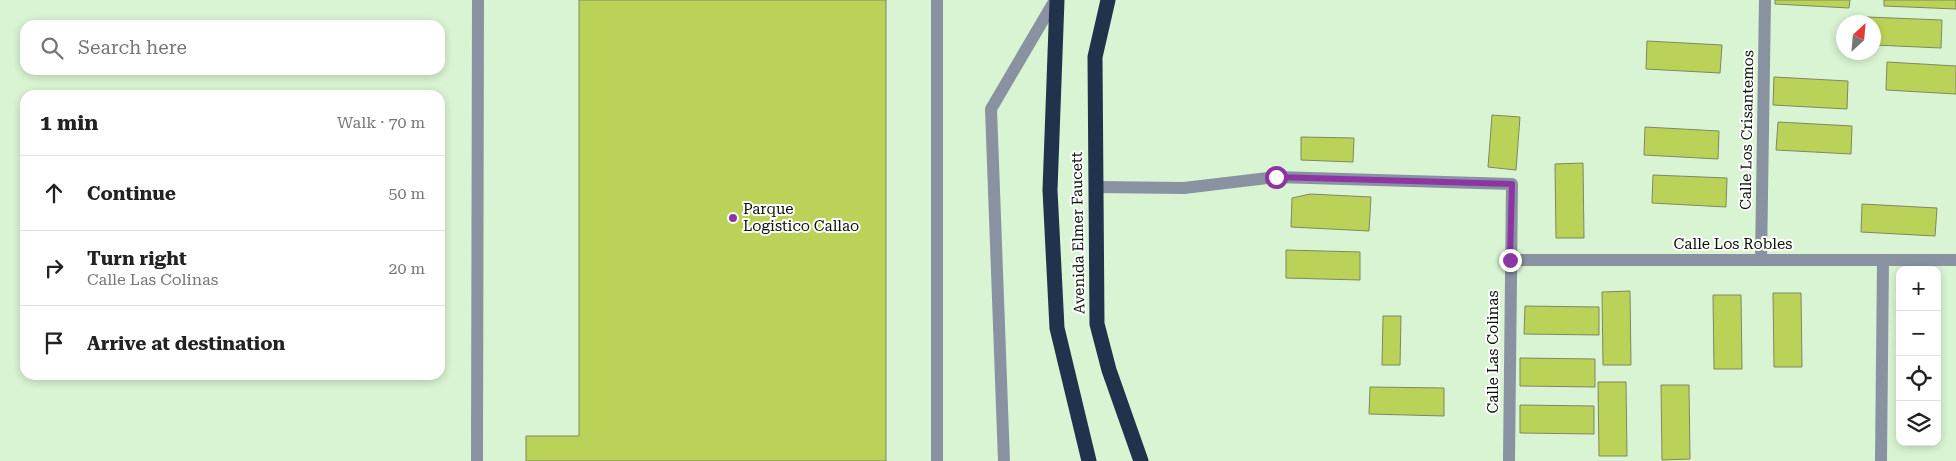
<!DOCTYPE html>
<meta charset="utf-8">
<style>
body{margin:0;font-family:"Roboto Serif",serif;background:#f2f2f2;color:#222}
.controls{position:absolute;right:15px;bottom:15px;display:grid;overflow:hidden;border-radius:10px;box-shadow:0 2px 8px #0003}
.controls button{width:45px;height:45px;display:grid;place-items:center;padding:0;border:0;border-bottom:1px solid #e0e0e0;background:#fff;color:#222;font:25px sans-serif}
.compass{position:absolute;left:1836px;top:15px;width:45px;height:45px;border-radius:50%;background:#fff;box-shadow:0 2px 8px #0003;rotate:26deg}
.stop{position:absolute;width:15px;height:15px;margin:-11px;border:4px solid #8d36a3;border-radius:50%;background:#fff}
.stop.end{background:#8d36a3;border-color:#fff;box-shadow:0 1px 5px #0008}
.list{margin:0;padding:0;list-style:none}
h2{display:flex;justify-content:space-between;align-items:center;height:65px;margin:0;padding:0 20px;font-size:21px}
h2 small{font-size:16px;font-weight:400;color:#767676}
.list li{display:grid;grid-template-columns:32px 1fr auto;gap:15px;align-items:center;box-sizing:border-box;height:75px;padding:0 20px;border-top:1px solid #e0e0e0}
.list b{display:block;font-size:19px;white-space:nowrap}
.list p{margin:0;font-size:16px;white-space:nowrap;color:#767676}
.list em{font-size:16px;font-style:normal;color:#767676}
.icon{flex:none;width:28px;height:28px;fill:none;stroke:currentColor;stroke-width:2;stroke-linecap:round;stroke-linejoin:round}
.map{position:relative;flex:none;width:1956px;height:461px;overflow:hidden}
.search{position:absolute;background:#fff;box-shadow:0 2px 8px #0003;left:20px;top:20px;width:425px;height:55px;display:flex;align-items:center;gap:12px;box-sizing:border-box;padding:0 18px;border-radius:15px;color:#767676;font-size:19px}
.panel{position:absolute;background:#fff;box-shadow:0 2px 8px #0003;left:20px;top:90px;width:425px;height:290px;border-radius:15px}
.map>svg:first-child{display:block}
.building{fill:#bbd258;stroke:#7f8763}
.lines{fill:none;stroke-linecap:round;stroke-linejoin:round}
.minor{stroke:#8992a1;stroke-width:12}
.highway{stroke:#21324d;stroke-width:15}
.route{stroke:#8d36a3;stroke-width:6}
.poi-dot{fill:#8d36a3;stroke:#fff;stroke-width:2}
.labels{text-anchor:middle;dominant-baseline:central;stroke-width:4;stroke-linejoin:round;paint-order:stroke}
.street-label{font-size:15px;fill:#091207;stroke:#fff}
.poi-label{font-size:15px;fill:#091207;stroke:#fff;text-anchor:start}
</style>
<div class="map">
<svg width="1956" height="461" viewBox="0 0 1956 461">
<rect width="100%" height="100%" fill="#d9f4d2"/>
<g class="building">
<path d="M579,0H886V461H526V436H579Z"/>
<path d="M1775,0H1850L1849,8L1775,4Z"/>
<path d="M1884,0H1956V9L1884,6Z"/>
<path d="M1867,17L1942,20L1941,48L1874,45V22H1867Z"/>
<path d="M1647,41L1722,45L1720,73L1646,69Z"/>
<path d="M1887,62L1956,66V94L1886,90Z"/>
<path d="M1774,77L1848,81L1847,109L1773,105Z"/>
<path d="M1492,115L1520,117L1516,170L1488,167Z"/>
<path d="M1778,122L1852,126L1851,154L1776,150Z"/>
<path d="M1645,127L1719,131L1718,159L1644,155Z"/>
<path d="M1301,137L1354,138L1353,162L1301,160Z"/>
<path d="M1583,163L1584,238H1556L1555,164Z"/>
<path d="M1653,175L1727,178L1726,207L1652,203Z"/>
<path d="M1310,194L1371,197L1369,231L1291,227L1292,198Z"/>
<path d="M1862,204L1937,208L1935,236L1861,232Z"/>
<path d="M1286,250L1360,252V280L1286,278Z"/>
<path d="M1630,291L1631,365H1603L1602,292Z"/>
<path d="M1773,293H1801L1802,367H1774Z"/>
<path d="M1713,295H1741L1742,369H1714Z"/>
<path d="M1525,306L1599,307V335L1524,334Z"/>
<path d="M1383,316H1401L1400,365H1382Z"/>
<path d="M1520,358L1595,359V387L1520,386Z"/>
<path d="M1598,382H1626L1627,456H1599Z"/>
<path d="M1661,385H1689L1690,459L1662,460Z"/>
<path d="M1370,387L1444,388V416L1369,414Z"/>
<path d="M1520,405L1594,406V434L1520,433Z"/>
</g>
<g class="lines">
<g class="minor">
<path d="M1095,187L1184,188L1276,177L1512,184L1509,461"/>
<path d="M1510,260H1956"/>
<path d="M1761,260L1765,0"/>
<path d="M477,461L478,0"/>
<path d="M937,461V0"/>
<path d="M1004,461L991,109L1055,0"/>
<path d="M1881,461L1883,260"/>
</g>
<g class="highway">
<path d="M1057,0L1050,190L1057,328L1089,461"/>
<path d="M1108,0L1095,57L1097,324L1109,370L1141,461"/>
</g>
</g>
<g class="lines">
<path class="route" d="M1276,177L1512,184L1510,260"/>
</g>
<circle class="poi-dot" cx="733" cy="218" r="5"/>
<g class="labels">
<g class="street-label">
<text transform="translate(1747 130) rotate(-89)">Calle Los Crisantemos</text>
<text transform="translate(1078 233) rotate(-91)">Avenida Elmer Faucett</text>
<text x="1733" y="244">Calle Los Robles</text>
<text transform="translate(1493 352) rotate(-90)">Calle Las Colinas</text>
</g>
<g class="poi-label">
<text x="743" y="209">Parque<tspan x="743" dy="17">Logistico Callao</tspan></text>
</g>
</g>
</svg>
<div class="controls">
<button>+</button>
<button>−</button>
<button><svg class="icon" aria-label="locate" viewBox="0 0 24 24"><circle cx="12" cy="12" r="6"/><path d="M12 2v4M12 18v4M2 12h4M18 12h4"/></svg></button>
<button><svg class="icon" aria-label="layers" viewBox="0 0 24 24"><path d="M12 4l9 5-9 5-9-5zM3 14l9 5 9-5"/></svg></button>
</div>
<svg class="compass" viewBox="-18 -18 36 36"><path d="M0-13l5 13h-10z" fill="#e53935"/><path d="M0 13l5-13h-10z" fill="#767676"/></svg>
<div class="stop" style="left:1276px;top:177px"></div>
<div class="stop end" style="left:1510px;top:260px"></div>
<div class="search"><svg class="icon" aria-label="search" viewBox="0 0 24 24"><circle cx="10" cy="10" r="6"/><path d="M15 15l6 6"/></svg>Search here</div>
<section class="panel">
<h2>1 min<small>Walk · 70 m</small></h2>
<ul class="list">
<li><svg class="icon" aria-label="ahead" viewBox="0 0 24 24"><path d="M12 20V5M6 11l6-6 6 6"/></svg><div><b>Continue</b></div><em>50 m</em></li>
<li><svg class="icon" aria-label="right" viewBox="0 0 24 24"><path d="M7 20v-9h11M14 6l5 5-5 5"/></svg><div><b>Turn right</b><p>Calle Las Colinas</p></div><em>20 m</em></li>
<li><svg class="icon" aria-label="arrive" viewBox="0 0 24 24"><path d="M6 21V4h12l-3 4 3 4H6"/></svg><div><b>Arrive at destination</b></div></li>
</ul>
</section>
</div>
